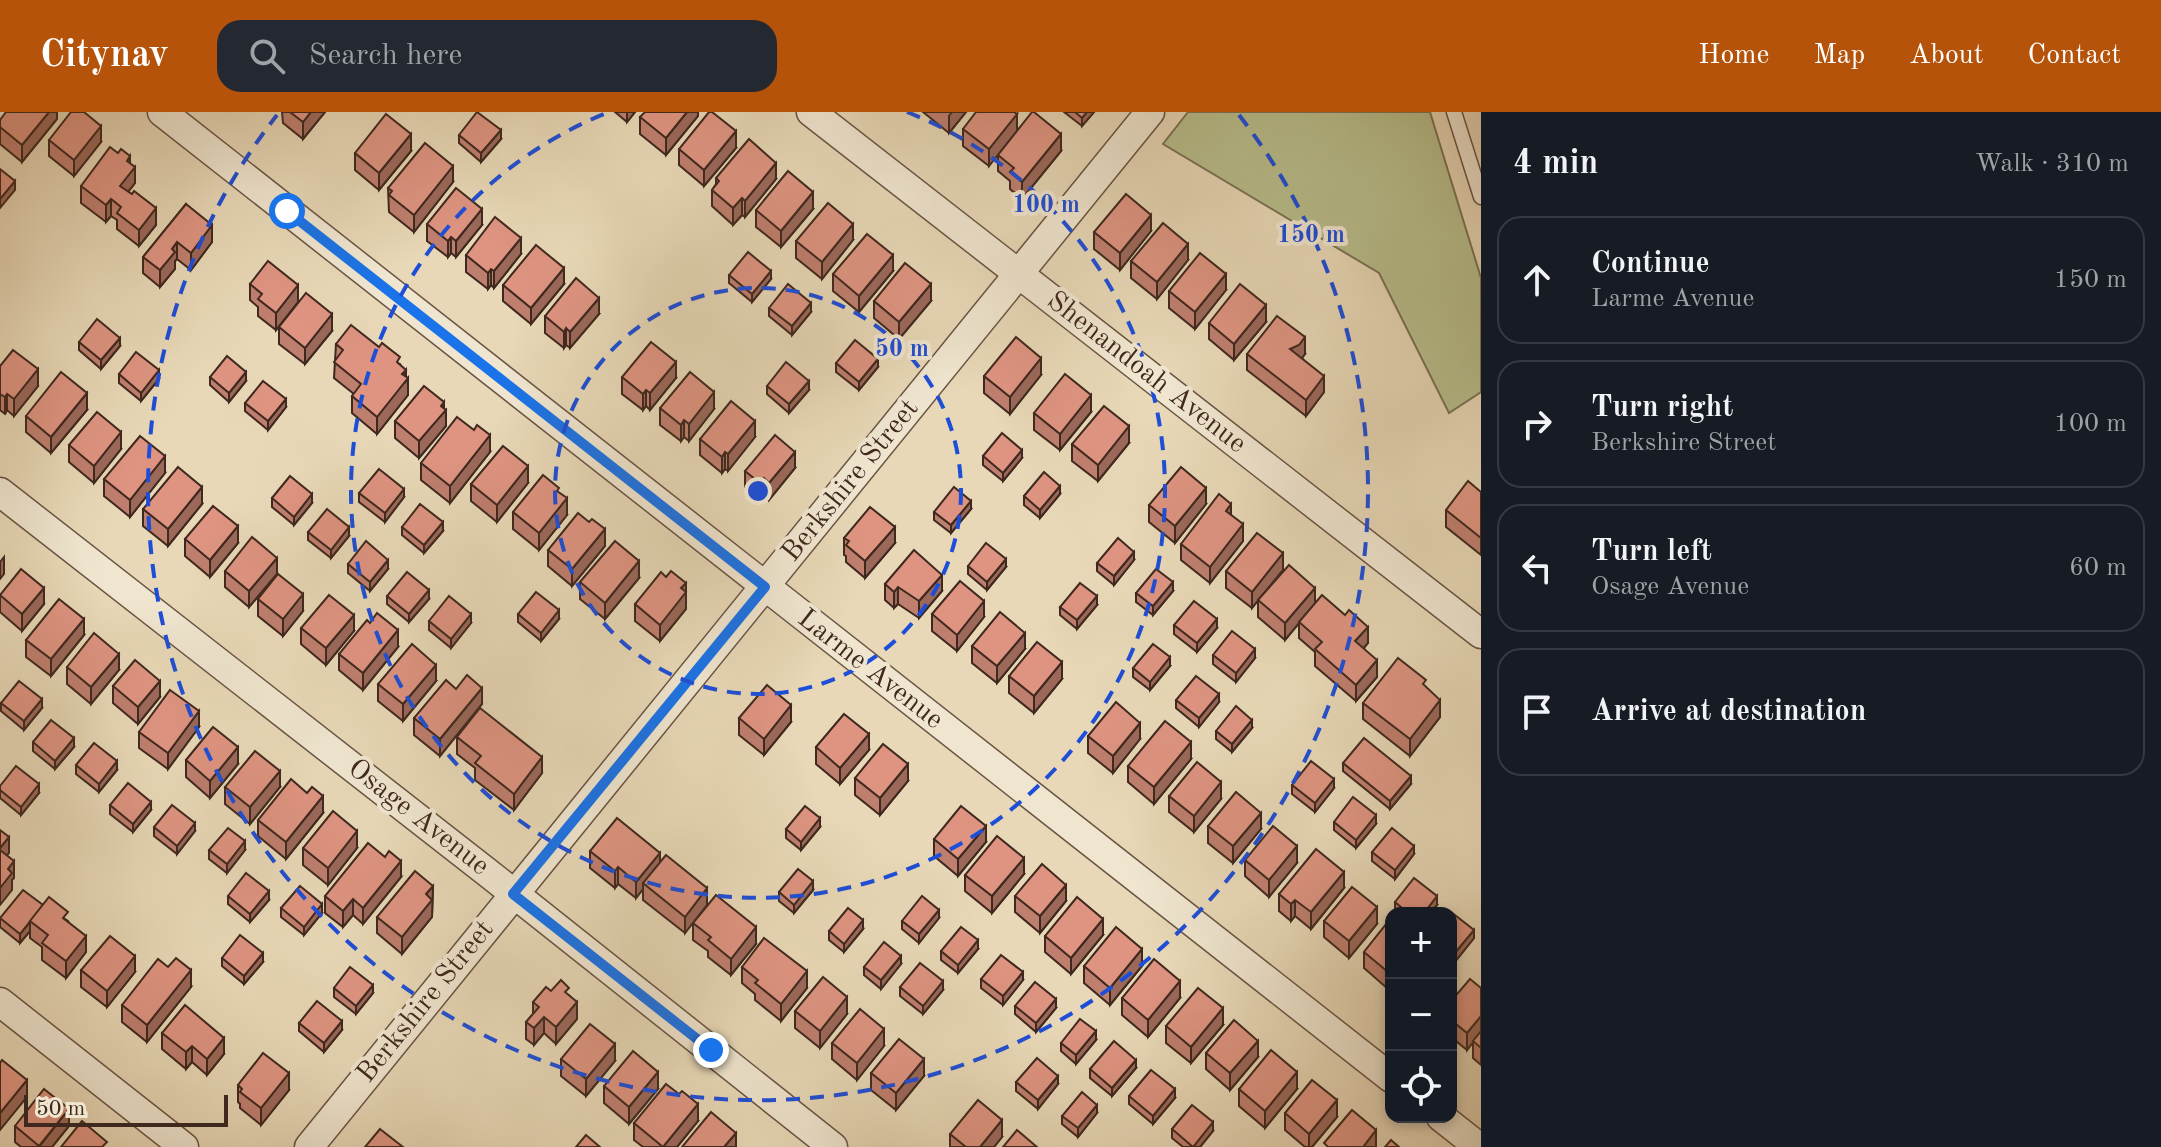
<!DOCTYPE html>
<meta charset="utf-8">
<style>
body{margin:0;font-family:"Old Standard TT",serif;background:#242831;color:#f1f3f6}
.controls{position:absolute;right:24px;bottom:24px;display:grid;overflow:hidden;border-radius:16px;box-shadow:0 4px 12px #0003}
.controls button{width:72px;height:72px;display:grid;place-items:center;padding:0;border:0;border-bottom:2px solid #363941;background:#171b24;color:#f1f3f6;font:40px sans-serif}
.scale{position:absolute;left:24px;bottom:20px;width:204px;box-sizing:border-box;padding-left:8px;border:4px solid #3f281e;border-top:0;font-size:22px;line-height:28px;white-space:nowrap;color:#3f281e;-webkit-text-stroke:6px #f0e6d0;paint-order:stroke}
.stop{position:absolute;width:24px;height:24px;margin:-18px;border:6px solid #1a73e8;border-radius:50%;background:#fff}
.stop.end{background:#1a73e8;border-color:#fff;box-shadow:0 2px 8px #0008}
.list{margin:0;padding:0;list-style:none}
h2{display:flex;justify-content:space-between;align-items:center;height:104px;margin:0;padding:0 32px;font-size:34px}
h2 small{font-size:26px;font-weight:400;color:#9ea1a6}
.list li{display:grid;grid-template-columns:52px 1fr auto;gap:24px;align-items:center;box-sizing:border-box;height:128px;margin:0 16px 16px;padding:0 16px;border:2px solid #363941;border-radius:24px}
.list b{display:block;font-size:30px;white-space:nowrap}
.list p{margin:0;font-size:26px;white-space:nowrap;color:#9ea1a6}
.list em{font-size:26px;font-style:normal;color:#9ea1a6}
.icon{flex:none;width:44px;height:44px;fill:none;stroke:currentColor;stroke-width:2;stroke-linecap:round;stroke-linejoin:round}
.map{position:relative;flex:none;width:1481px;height:1035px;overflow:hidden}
header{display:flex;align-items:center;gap:48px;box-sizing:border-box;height:112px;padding:0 40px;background:#b45309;color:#fff}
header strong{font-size:38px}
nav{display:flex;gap:44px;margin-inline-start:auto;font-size:28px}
.search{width:560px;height:72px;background:#242831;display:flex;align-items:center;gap:20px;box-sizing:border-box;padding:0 28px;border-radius:24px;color:#9ea1a6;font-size:30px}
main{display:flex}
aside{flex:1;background:#171b24}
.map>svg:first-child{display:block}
.green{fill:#b8be8d;stroke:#7c7356;stroke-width:2}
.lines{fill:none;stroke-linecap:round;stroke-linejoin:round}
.service-casing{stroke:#695444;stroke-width:17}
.minor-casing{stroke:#695444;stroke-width:31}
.service{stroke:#f0e6d0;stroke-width:14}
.minor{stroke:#f0e6d0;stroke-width:28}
.wall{fill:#bf7f6f;stroke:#3f281e;stroke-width:2}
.shaded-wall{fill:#9b685a;stroke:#3f281e;stroke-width:2}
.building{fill:#de9481;stroke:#3f281e;stroke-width:2}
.route{stroke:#1a73e8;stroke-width:10}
.ring{fill:none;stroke:#1d4ed8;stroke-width:4;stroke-dasharray:14 10}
.labels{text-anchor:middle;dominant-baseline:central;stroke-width:8;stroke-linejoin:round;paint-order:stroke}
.street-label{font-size:28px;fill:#3f281e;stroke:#f0e6d0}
.centre{fill:#1d4ed8;stroke:#f0e6d0;stroke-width:4}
.ring-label{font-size:24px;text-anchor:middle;font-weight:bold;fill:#1d4ed8;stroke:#f0e6d0;stroke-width:8;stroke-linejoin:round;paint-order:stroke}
</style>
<header>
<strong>Citynav</strong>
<div class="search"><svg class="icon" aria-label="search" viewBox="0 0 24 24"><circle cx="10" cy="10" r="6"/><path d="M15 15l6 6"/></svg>Search here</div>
<nav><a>Home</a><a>Map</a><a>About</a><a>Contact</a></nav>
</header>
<main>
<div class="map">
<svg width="1481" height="1035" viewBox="0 0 1481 1035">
<rect width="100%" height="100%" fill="#e8d8b7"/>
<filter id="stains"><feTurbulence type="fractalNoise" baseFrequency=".0025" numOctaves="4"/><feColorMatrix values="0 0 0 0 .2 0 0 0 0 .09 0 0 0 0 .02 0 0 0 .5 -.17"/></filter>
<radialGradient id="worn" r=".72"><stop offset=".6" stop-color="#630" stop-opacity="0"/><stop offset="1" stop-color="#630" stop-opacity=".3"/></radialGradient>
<path class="green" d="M1188,0H1430L1481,166V280L1449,301L1379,161L1163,32Z"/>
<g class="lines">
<g class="service-casing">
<g id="service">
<path d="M1454,0L1481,85"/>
<path d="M0,3L3,0"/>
</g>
</g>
<g class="minor-casing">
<g id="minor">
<path d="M162,0L1391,966"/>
<path d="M811,0L1481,522"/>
<path d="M0,380L488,761L833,1035"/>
<path d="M0,890L184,1035"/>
<path d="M1441,1005L1479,1035"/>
<path d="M309,1035L1150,0"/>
</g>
</g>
<use href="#service" class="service"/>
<use href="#minor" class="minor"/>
</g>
<g class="wall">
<path d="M57,0V7L22,50L0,32V8Z"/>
<path d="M282,0H325L303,27L283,11Z"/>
<path d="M615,0H635L627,10Z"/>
<path d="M698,0V4L666,43L640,22V5Z"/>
<path d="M923,0H966L949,21Z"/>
<path d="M1064,0H1094L1082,14Z"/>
<path d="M1017,2L989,54L963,34V17Z"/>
<path d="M459,23L501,27L481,50L459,31Z"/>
<path d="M49,28L101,30L74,64L49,44Z"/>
<path d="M736,36L704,74L679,53V37Z"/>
<path d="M411,39L379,78L355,58V41Z"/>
<path d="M1061,39L1022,87L1010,77V69L998,59V43Z"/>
<path d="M130,51L135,71L128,80L156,113L139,134L117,117V108L111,104L106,110L81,91V74Z"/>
<path d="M716,66L776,67L745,105L742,103L733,113L712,94V78L716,72Z"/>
<path d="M453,70L414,120L389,100L388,76Z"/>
<path d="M186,92L212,130L191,158L177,147L175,149V157L160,175L143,161V145Z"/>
<path d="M813,97L781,135L756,115V98Z"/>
<path d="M427,112L482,113L456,145L451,141L448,145L427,129Z"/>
<path d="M1151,119L1120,158L1094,137V120Z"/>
<path d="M853,128L822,167L796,146V129Z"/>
<path d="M521,142L494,176L491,173L488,177L466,160V143Z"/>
<path d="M1188,148L1157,187L1131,166V149Z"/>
<path d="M893,159L859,200L833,179V162Z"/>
<path d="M729,163L771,167L752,190L729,171Z"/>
<path d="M250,172L298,190L276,218L258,204V195L250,188Z"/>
<path d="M564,172L531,212L503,189V173Z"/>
<path d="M1226,178L1195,217L1169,196V179Z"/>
<path d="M874,189H931L899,227L874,206Z"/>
<path d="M769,196L811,200L792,223L769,204Z"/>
<path d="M599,202L570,236L566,233L564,236L545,221V204Z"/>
<path d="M1266,210L1234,248L1209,227V211Z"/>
<path d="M279,215L332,219L305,252L279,232Z"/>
<path d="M79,230L120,234L101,257L79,238Z"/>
<path d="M336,232L400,252L406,265L408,283L377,322L352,301V284L354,282L334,266Z"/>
<path d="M1247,242H1305L1302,246L1324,280L1306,304L1247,258Z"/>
<path d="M836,251L878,255L859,278L836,260Z"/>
<path d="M0,254L38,274L14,304L7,298L5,302L0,298Z"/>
<path d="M119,262L159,267L141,289L119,271Z"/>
<path d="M1041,263L1010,302L984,281V264Z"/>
<path d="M210,265L246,269L229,290L210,273Z"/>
<path d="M622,265L676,266L650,298L646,294L643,298L622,282Z"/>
<path d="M767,274L809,278L789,301L767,282Z"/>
<path d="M245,291L286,295L268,318L245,299Z"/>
<path d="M444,296L446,314L419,346L395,326V309Z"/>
<path d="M660,296L714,297L689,329L684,325L681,329L660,313Z"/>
<path d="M87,298L51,341L26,320V304Z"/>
<path d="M1091,300L1060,338L1034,318V301Z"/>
<path d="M755,325L728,359L725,357L722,361L700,343V327Z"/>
<path d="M1129,331L1098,369L1072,349V332Z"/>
<path d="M69,333L121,337L94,371L69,350Z"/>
<path d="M490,340L450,391L421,368V351Z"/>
<path d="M983,344L1022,346L1003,369L983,353Z"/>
<path d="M795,356L769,388L764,383L760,388L745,375V359Z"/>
<path d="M165,361L130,405L104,384V367Z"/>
<path d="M528,371L497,410L471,389V372Z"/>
<path d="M1481,380V443L1446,415V398Z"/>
<path d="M359,381L404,385L385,410L359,390Z"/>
<path d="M1060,382L1040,406L1024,393V384Z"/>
<path d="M272,386L312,391L294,413L272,395Z"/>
<path d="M202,392L168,434L143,414V397Z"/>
<path d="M1206,392L1175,431L1149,410V393Z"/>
<path d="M971,397L951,421L934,408V400Z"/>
<path d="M513,400L567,403L539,438L513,417Z"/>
<path d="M1231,403L1243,429L1210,471L1181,448V432Z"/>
<path d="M589,410L605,434L572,474L548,454V438Z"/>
<path d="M402,415L443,419L424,441L402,423Z"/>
<path d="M308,420L349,424L331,446L308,428Z"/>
<path d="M844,426L895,431L865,466L846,450V444L844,443Z"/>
<path d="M185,427L238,431L210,465L185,444Z"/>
<path d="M1134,448L1114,473L1097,459V451Z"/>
<path d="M348,452L388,457L370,479L348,461Z"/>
<path d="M968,454L1006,455L987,478L968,462Z"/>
<path d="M1283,458L1261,485L1315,491L1368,531L1364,536L1377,565L1356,589L1315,554V540L1299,526V511L1285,528L1258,505V488L1252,496L1226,476V459Z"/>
<path d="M225,459L277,462L249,495L225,475Z"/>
<path d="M666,465L686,471V497L660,529L635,509V492Z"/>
<path d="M639,466L605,507L580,487V470Z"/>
<path d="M885,472L942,479L919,506L898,492L894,496L885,488Z"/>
<path d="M1173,479L1153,503L1136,490V481Z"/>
<path d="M0,482L44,492L22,519L0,500Z"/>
<path d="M387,484L429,487L409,510L387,492Z"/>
<path d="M258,487L303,499L283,524L258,504Z"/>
<path d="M1097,493L1077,517L1060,503V495Z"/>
<path d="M518,502L559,507L541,529L518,510Z"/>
<path d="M932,502L984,505L957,539L932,519Z"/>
<path d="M429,509L471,511L451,536L429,518Z"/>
<path d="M1174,513L1217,516L1197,540L1174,522Z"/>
<path d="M301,516L354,519L326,553L301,532Z"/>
<path d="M84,523L51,564L26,545V528Z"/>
<path d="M972,534L1025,537L997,571L972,551Z"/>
<path d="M398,535L363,578L339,558V542Z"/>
<path d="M1213,543L1255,546L1236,570L1213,552Z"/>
<path d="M1170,554L1150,578L1133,565V556Z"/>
<path d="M67,555L119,558L91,592L67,572Z"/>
<path d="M1009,564L1062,567L1034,601L1009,581Z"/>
<path d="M436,569L403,609L378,589V572Z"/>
<path d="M113,574L160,585L138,612L113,591Z"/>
<path d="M1426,575L1440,605L1410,644L1363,607V591Z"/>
<path d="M456,577L482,592L440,644L414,623V606Z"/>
<path d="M1176,588L1219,590L1199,615L1176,596Z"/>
<path d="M1,591L42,596L24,618L1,599Z"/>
<path d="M739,606L791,610L764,643L739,623Z"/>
<path d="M199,615L168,657L139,636V620Z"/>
<path d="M1252,616L1232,640L1216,627V619Z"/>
<path d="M1088,624L1140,627L1113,661L1088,641Z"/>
<path d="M457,625L542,661L514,698L475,668V656L457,642Z"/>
<path d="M33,630L74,635L55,657L33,639Z"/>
<path d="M816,635L869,638L840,672L816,652Z"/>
<path d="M1191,647L1154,692L1128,670V654Z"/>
<path d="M186,648L238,652L210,686L186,665Z"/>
<path d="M1343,651L1411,672L1390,697L1343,659Z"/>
<path d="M76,653L117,658L99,680L76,662Z"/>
<path d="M855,666L908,669L880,703L855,683Z"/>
<path d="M1292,673L1334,676L1315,700L1292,682Z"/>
<path d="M0,674L39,681L21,703L0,686Z"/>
<path d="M225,675H280L250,712L225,692Z"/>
<path d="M1169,684L1221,687L1194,720L1169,700Z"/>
<path d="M110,693L151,698L133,720L110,702Z"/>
<path d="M323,701L286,747L258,724V708Z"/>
<path d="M1334,710L1376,712L1356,736L1334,718Z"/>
<path d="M1208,714L1261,717L1233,751L1208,731Z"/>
<path d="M154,715L195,719L177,742L154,724Z"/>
<path d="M820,715L801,738L786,726V717Z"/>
<path d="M934,727L986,730L958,764L934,744Z"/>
<path d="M303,736H357L328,773L303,753Z"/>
<path d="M209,738H245L227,761L209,747Z"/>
<path d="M590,739L660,751L707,776L685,821L643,788V777L636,786L618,772L615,776L590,756Z"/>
<path d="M1372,740L1414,742L1395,767L1372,749Z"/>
<path d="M1245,748L1297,751L1269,785L1245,764Z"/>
<path d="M1024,762L992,801L965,779V763Z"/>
<path d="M401,765L363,812L353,803L343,815L325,801V784Z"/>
<path d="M433,774L432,805L402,842L377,821V805Z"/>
<path d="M1344,776L1311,817L1295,804L1291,809L1279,799V782Z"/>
<path d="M813,778L794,801L779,789V780Z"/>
<path d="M228,784L269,788L250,810L228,792Z"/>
<path d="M1015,784L1066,789L1040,821L1015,800Z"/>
<path d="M1395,790L1437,793L1430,801H1398L1395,799Z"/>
<path d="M43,793L68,809L86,840L66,866L42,848V835L30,826V819L20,831L0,815V806Z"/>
<path d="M281,796L322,801L304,823L281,805Z"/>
<path d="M1451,801L1474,826L1454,851L1451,848Z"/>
<path d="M939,806L919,831L902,817V809Z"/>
<path d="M1391,806V874L1388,877L1364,856V840Z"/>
<path d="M1324,809L1377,812L1349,846L1324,825Z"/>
<path d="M693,811L756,832L731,863L708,845V839L693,828Z"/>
<path d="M863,817L844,840L829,828V819Z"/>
<path d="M1103,823L1071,862L1045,840V824Z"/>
<path d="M978,837L958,861L941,848V839Z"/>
<path d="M222,846L263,850L244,872L222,854Z"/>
<path d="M901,852L881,877L864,863V855Z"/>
<path d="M1084,854H1142L1110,893L1084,871Z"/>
<path d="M742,855L807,876L781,909L755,888V882L742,871Z"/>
<path d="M81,858L135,860L107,895L81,875Z"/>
<path d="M981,867L1023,868L1003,893L981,876Z"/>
<path d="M191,875L147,930L122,910V893Z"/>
<path d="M900,875L943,878L923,902L900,884Z"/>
<path d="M334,876L373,881L356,902L334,885Z"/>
<path d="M1481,876V953L1473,946V930L1467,938L1451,925V889Z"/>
<path d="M551,879L569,883L577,907L556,932L544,921L534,933L526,927V910L533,902V890Z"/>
<path d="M1122,886H1180L1148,925L1122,903Z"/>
<path d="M1015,894L1056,896L1036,920L1015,902Z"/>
<path d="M795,899L847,902L820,936L795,916Z"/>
<path d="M299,911L342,918L324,940L299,919Z"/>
<path d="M1223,913L1191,951L1166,931V914Z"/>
<path d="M162,921L224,942L207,963L192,950L186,957L162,937Z"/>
<path d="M1096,928L1076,952L1061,939V931Z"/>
<path d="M832,931L884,934L857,968L832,947Z"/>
<path d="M1206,941L1258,945L1230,978L1206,957Z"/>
<path d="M561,947L615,949L586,984L561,964Z"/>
<path d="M1136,956L1112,984L1090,966V957Z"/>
<path d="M871,961L924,964L896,998L871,978Z"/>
<path d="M1016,970L1058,972L1038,997L1016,979Z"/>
<path d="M238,973L289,978L261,1013L240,996V992L238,990Z"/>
<path d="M604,974L658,977L629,1012L604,991Z"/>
<path d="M1239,977H1297L1265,1016L1239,994Z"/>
<path d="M1129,984L1175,986L1153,1012L1129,992Z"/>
<path d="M1097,1001L1078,1025L1062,1012V1004Z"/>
<path d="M1285,1001L1337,1005L1312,1035H1305L1285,1018Z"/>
<path d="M698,1009L677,1035H643L634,1028V1011Z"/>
<path d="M15,1014H69L52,1035H21L15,1030Z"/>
<path d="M1172,1017L1213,1019L1200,1035H1183L1172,1026Z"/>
<path d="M950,1022L1002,1025L994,1035H950Z"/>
</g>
<g class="shaded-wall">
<path d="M49,0H57V7L22,50V33Z"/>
<path d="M311,0H325L303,27V10Z"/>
<path d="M627,0H635L627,10Z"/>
<path d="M687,0H698V4L666,43V26Z"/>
<path d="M952,0H966L949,21V4Z"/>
<path d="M1087,0H1094L1082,14V6Z"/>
<path d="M1017,2V19L989,54V37Z"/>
<path d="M101,14V30L74,64V48Z"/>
<path d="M501,18V27L481,50V41Z"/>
<path d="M736,19V36L704,74V58Z"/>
<path d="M411,22V39L379,78V61Z"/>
<path d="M1061,22V39L1022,87V70Z"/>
<path d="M130,44V61L135,55V71L120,90V74L127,49Z"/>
<path d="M776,51V67L745,105V89Z"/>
<path d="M453,54V70L414,120V103Z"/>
<path d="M15,69V78L0,96V87Z"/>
<path d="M813,80V97L781,135V119Z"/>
<path d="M742,86V103L733,113V96Z"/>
<path d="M111,87V104L106,110V93Z"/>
<path d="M156,96V113L139,134V118Z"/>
<path d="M482,97V113L456,145V129Z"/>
<path d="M1151,103V119L1120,158V141Z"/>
<path d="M853,112V128L822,167V150Z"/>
<path d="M212,113V130L191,158V141Z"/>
<path d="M451,125V141L448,145V129Z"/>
<path d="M521,126V142L494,176V159Z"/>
<path d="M177,130V147L175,149V157L160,175V158L172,137Z"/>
<path d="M1188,132V148L1157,187V170Z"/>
<path d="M893,143V159L859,200V184Z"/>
<path d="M564,156V172L531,212V196Z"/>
<path d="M491,157V173L488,177V161Z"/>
<path d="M771,159V167L752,190V182Z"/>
<path d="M1226,162V178L1195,217V200Z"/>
<path d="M931,172V189L899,227V210Z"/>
<path d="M298,173V190L276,218V201Z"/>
<path d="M599,186V202L570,236V220Z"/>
<path d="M811,191V200L792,223V214Z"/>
<path d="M1266,193V210L1234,248V232Z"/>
<path d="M332,202V219L305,252V236Z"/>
<path d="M566,216V233L564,236V220Z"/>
<path d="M1305,225V242L1299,250L1290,237Z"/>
<path d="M120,226V234L101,257V248Z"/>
<path d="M1041,246V263L1010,302V285Z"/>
<path d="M878,247V255L859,278V270Z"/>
<path d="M676,250V266L650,298V281Z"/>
<path d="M38,257V274L14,304V287Z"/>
<path d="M159,258V267L141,289V281Z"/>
<path d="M406,258V269L408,266V283L377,322V305Z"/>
<path d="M246,260V269L229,290V281Z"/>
<path d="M1324,264V280L1306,304V288Z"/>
<path d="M809,269V278L789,301V292Z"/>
<path d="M646,278V294L643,298V282Z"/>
<path d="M714,280V297L689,329V312Z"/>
<path d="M87,281V298L51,341V325Z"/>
<path d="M7,282V298L5,302V285Z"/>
<path d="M1091,283V300L1060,338V322Z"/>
<path d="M286,287V295L268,318V309Z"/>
<path d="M444,290V300L446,298V314L419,346V329Z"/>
<path d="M684,308V325L681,329V313Z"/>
<path d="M755,309V325L728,359V342Z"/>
<path d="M1129,314V331L1098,369V353Z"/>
<path d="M121,320V337L94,371V354Z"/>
<path d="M490,323V340L450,391V374Z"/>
<path d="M1022,338V346L1003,369V361Z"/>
<path d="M725,340V357L722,361V345Z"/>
<path d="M795,340V356L769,388V371Z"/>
<path d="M165,344V361L130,405V388Z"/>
<path d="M528,354V371L497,410V393Z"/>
<path d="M764,366V383L760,388V371Z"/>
<path d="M1060,374V382L1040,406V398Z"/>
<path d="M202,375V392L168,434V417Z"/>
<path d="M1206,376V392L1175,431V414Z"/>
<path d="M404,377V385L385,410V401Z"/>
<path d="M312,382V391L294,413V405Z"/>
<path d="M567,386V403L539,438V421Z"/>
<path d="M971,389V397L951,421V413Z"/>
<path d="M1231,392V408L1226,399Z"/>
<path d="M443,410V419L424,441V433Z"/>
<path d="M1243,412V429L1210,471V455Z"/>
<path d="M238,414V431L210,465V448Z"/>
<path d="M349,415V424L331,446V438Z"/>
<path d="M895,415V431L865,466V449Z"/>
<path d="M605,417V434L572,474V457Z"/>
<path d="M1134,440V448L1114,473V464Z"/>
<path d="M1283,441V458L1252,496V480Z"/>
<path d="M4,445V462L0,467V450Z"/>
<path d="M277,446V462L249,495V479Z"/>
<path d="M1006,447V455L987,478V470Z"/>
<path d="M388,448V457L370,479V470Z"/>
<path d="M639,449V466L605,507V491Z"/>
<path d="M942,463V479L919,506V489Z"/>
<path d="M1173,470V479L1153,503V494Z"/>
<path d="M686,471V497L660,529V513L681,476Z"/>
<path d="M898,475V492L894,496V480Z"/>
<path d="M44,476V492L22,519V502Z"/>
<path d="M1315,476V492L1285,528V511Z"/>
<path d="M429,478V487L409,510V502Z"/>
<path d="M303,482V499L283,524V507Z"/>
<path d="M1097,484V493L1077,517V508Z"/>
<path d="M984,489V505L957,539V523Z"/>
<path d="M559,498V507L541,529V521Z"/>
<path d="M471,502V511L451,536V527Z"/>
<path d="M354,503V519L326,553V536Z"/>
<path d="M84,507V523L51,564V547Z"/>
<path d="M1217,507V516L1197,540V531Z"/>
<path d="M1368,515V531L1355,546V529Z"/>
<path d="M398,518V535L363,578V561Z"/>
<path d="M1025,521V537L997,571V554Z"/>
<path d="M1255,537V546L1236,570V561Z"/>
<path d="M119,542V558L91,592V575Z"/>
<path d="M1170,545V554L1150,578V570Z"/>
<path d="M1377,548V565L1356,589V573Z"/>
<path d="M1062,550V567L1034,601V584Z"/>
<path d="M436,553V569L403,609V592Z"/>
<path d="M160,569V585L138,612V595Z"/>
<path d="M482,576V592L440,644V627Z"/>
<path d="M1219,582V590L1199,615V606Z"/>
<path d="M42,587V596L24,618V609Z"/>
<path d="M1440,588V605L1410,644V627Z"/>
<path d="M791,593V610L764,643V627Z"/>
<path d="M199,599V615L168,657V641Z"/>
<path d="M1252,608V616L1232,640V632Z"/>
<path d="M1140,611V627L1113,661V644Z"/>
<path d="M869,622V638L840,672V656Z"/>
<path d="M74,626V635L55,657V649Z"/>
<path d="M1191,630V647L1154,692V675Z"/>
<path d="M238,635V652L210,686V669Z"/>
<path d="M542,645V661L514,698V682Z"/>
<path d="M117,649V658L99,680V672Z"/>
<path d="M908,652V669L880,703V686Z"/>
<path d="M280,659V675L250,712V695Z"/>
<path d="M1411,664V672L1390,697V689Z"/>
<path d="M1334,667V676L1315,700V691Z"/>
<path d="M1221,670V687L1194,720V704Z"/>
<path d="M39,672V681L21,703V695Z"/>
<path d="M323,684V701L286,747V730Z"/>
<path d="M151,690V698L133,720V712Z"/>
<path d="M1261,701V717L1233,751V734Z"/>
<path d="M1376,703V712L1356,736V728Z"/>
<path d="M820,706V715L801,738V730Z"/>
<path d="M195,711V719L177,742V734Z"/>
<path d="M986,714V730L958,764V747Z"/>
<path d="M357,719V736L328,773V756Z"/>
<path d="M9,725V741L0,752V736Z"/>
<path d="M245,729V738L227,761V752Z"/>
<path d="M1297,734V751L1269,785V768Z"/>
<path d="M1414,734V742L1395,767V758Z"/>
<path d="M660,741V758L643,771V777L636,786V770Z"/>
<path d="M1024,746V762L992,801V784Z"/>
<path d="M14,749V766L12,768V778L0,793V776L8,757Z"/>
<path d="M401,749V765L363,812V796Z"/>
<path d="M618,755V772L615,776V759Z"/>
<path d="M1344,760V776L1311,817V800Z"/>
<path d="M813,769V778L794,801V793Z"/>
<path d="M1066,773V789L1040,821V804Z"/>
<path d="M433,774L432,805L402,842V825L426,782Z"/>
<path d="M707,776V793L685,821V805Z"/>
<path d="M269,779V788L250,810V802Z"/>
<path d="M1437,784V793L1430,801H1424Z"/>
<path d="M353,787V803L343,815V799Z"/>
<path d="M1295,788V804L1291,809V792Z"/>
<path d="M322,792V801L304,823V815Z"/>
<path d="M1377,795V812L1349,846V829Z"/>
<path d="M939,798V806L919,831V822Z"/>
<path d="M1103,807V823L1071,862V846Z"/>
<path d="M863,808V817L844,840V832Z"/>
<path d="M30,810V819L20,831V822Z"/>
<path d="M756,815V832L731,863V847Z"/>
<path d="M1474,818V826L1454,851V842Z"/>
<path d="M86,824V840L66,866V849Z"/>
<path d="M978,828V837L958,861V853Z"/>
<path d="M1142,837V854L1110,893V876Z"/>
<path d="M263,841V850L244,872V864Z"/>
<path d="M135,844V860L107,895V879Z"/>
<path d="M901,844V852L881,877V868Z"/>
<path d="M1391,857V874L1388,877V860Z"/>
<path d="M191,858V875L147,930V913Z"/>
<path d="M807,859V876L781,909V892Z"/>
<path d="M1454,859V876L1451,879V862Z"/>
<path d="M1023,860V868L1003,893V884Z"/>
<path d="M943,869V878L923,902V894Z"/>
<path d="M1180,869V886L1148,925V908Z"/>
<path d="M373,873V881L356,902V894Z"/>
<path d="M847,885V902L820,936V919Z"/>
<path d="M1056,887V896L1036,920V911Z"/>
<path d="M577,890V907L556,932V915Z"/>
<path d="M1223,896V913L1191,951V935Z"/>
<path d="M1481,904V920L1467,938V921Z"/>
<path d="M544,905V921L534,933V916Z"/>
<path d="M342,909V918L324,940V931Z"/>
<path d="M884,917V934L857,968V951Z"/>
<path d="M1096,919V928L1076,952V943Z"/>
<path d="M224,926V942L207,963V947Z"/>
<path d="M1258,929V945L1230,978V961Z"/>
<path d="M615,932V949L586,984V967Z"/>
<path d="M192,934V950L186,957V940Z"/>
<path d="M924,947V964L896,998V981Z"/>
<path d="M1136,948V956L1112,984V976Z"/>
<path d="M658,960V977L629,1012V995Z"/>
<path d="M1297,960V977L1265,1016V999Z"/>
<path d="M289,961V978L261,1013V996Z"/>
<path d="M1058,964V972L1038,997V988Z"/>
<path d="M27,968V985L0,1018V1001Z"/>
<path d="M1175,977V986L1153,1012V1004Z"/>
<path d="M1337,988V1005L1312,1035H1309V1022Z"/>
<path d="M698,992V1009L677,1035H663Z"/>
<path d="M1097,993V1001L1078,1025V1016Z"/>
<path d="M69,997V1014L52,1035H39Z"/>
<path d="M1002,1008V1025L994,1035H980Z"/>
<path d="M1213,1010V1019L1200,1035H1193Z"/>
<path d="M1376,1018V1035H1363Z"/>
<path d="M736,1021V1035H724Z"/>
</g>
<g class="building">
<path d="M6,0H49L22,33L0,15V8Z"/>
<path d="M71,0H84L101,14L74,48L49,28Z"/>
<path d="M290,0H311L303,10Z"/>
<path d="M477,0L501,18L481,41L459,23Z"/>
<path d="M645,0H687L666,26L640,5Z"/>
<path d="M709,0H712L736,19L704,58L679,37Z"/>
<path d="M976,0H1014L1017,2L989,37L963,17Z"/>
<path d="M1032,0H1034L1061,22L1022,70L1010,60L1014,56L998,43Z"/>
<path d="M1075,0H1087L1082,6Z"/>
<path d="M386,2L411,22L379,61L355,41Z"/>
<path d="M749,27L776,51L745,89L742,86L733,96L712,78L719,69L716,66Z"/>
<path d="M425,31L453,54L414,103L389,83L392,79L388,76Z"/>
<path d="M110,35L118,41L121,37L130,44L127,49L135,55L120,74L132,82L134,79L156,96L139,118L117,101L121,95L111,87L106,93L81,74Z"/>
<path d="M0,57L15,69L0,87Z"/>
<path d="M788,59L813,80L781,119L756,98Z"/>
<path d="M456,76L482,97L456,129L451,125L448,129L427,112Z"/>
<path d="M1126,82L1151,103L1120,141L1094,120Z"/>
<path d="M828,91L853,112L822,150L796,129Z"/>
<path d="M186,92L212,113L191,141L177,130L172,137L175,140L160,158L143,145Z"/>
<path d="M495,105L521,126L494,159L491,157L488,161L466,143Z"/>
<path d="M1163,111L1188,132L1157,170L1131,149Z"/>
<path d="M867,122L893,143L859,184L833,162Z"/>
<path d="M536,133L564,156L531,196L503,173Z"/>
<path d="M748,140L771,159L752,182L729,163Z"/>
<path d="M1200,141L1226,162L1195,200L1169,179Z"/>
<path d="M268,149L298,173L276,201L258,187L262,182L250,172Z"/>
<path d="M905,151L931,172L899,210L874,189Z"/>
<path d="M576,166L599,186L570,220L566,216L564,220L545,204Z"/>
<path d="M788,172L811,191L792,214L769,196Z"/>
<path d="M1240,172L1266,193L1234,232L1209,211Z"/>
<path d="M306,181L332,202L305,236L279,215Z"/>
<path d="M1277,204L1305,225L1299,233L1290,237L1324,264L1306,288L1247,242Z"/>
<path d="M97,207L120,226L101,248L79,230Z"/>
<path d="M351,213L379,235L382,231L400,245L397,250L406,258L402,262L408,266L377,305L352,284L361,272L334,250L343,238L336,232Z"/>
<path d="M1016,225L1041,246L1010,285L984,264Z"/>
<path d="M855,228L878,247L859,270L836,251Z"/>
<path d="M651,230L676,250L650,281L646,278L643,282L622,265Z"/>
<path d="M13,238L38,257L14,287L7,282L5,285L0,282V254Z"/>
<path d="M136,240L159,258L141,281L119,262Z"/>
<path d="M227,244L246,260L229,281L210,265Z"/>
<path d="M786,250L809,269L789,292L767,274Z"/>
<path d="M61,260L87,281L51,325L26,304Z"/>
<path d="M690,260L714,280L689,312L684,308L681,313L660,296Z"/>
<path d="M1065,262L1091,283L1060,322L1034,301Z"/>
<path d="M263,269L286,287L268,309L245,291Z"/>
<path d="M424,274L444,290L441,294L446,298L419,329L395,309Z"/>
<path d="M731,289L755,309L728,342L725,340L722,345L700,327Z"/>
<path d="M1104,294L1129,314L1098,353L1072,332Z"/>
<path d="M97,300L121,320L94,354L69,333Z"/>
<path d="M457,305L474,318L477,313L490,323L450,374L421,351Z"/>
<path d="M1002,321L1022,338L1003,361L983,344Z"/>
<path d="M775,323L795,340L769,371L764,366L760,371L745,359Z"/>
<path d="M140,324L165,344L130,388L104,367Z"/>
<path d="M503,334L528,354L497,393L471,372Z"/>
<path d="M178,355L202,375L168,417L143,397Z"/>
<path d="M1181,355L1206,376L1175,414L1149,393Z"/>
<path d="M379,357L404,377L385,401L359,381Z"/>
<path d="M1044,360L1060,374L1040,398L1024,384Z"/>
<path d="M543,363L559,376L557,379L567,386L539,421L513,400Z"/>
<path d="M290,364L312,382L294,405L272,386Z"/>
<path d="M1468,369L1481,380V426L1446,398Z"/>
<path d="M954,375L971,389L951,413L934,400Z"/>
<path d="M1219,382L1231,392L1226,399L1243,412L1210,455L1181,432Z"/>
<path d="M420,392L443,410L424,433L402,415Z"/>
<path d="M213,394L238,414L210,448L185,427Z"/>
<path d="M870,395L895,415L865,449L846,433L849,429L844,426Z"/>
<path d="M327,397L349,415L331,438L308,420Z"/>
<path d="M578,401L589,410L592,407L605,417L572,457L548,438Z"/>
<path d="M1257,421L1283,441L1252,480L1226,459Z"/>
<path d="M252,425L277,446L249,479L225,459Z"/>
<path d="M1118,426L1134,440L1114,464L1097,451Z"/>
<path d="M366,429L388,448L370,470L348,452Z"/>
<path d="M615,429L639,449L605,491L580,470Z"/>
<path d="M986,431L1006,447L987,470L968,454Z"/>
<path d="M914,438L942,463L919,489L898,475L894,480L885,472Z"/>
<path d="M1289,453L1315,476L1285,511L1258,488Z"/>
<path d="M21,457L44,476L22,502L0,483Z"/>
<path d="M1156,457L1173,470L1153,494L1136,481Z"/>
<path d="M671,459L686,471L681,476L686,480L660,513L635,492L661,460L666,465Z"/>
<path d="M407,460L429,478L409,502L387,484Z"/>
<path d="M278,462L303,482L283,507L258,487Z"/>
<path d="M960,469L984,489L957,523L932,502Z"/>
<path d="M1080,471L1097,484L1077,508L1060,495Z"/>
<path d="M536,480L559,498L541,521L518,502Z"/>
<path d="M329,483L354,503L326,536L301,516Z"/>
<path d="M1322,483L1345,503L1349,498L1368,515L1355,529L1377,548L1356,573L1315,537L1322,530L1299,510Z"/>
<path d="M449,484L471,502L451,527L429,509Z"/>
<path d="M59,487L84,507L51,547L26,528Z"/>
<path d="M1194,489L1217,507L1197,531L1174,513Z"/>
<path d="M1000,500L1025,521L997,554L972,534Z"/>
<path d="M377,501L398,518L363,561L339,542L367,508L370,511Z"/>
<path d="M1232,519L1255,537L1236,561L1213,543Z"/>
<path d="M94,521L119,542L91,575L67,555Z"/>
<path d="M1037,530L1062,550L1034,584L1009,564Z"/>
<path d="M412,532L436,553L403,592L378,572Z"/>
<path d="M1153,532L1170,545L1150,570L1133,556Z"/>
<path d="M1398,546L1426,568L1423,572L1440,588L1410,627L1363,591Z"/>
<path d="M135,548L160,569L138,595L113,574Z"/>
<path d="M467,563L482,576L440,627L414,606L446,568L456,577Z"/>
<path d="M1196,564L1219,582L1199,606L1176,588Z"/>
<path d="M19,569L42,587L24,609L1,591Z"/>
<path d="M767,573L791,593L764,627L739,606Z"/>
<path d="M170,578L199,599L168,641L139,620Z"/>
<path d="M1116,590L1140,611L1113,644L1088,624Z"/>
<path d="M1236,594L1252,608L1232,632L1216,619Z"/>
<path d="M480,596L542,645L514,682L475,651L481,644L457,625Z"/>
<path d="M844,602L869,622L840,656L816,635Z"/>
<path d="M51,608L74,626L55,649L33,630Z"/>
<path d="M1165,609L1191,630L1154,675L1128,654Z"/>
<path d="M213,615L238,635L210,669L186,648Z"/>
<path d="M1364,626L1411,664L1390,689L1343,651Z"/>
<path d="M94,631L117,649L99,672L76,653Z"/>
<path d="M883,632L908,652L880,686L855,666Z"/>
<path d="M255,639L280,659L250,695L225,675Z"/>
<path d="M1311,649L1334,667L1315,691L1292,673Z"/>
<path d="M1197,650L1221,670L1194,704L1169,684Z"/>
<path d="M16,654L39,672L21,695L0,678V674Z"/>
<path d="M291,667L307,681L312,675L323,684L286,730L258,708Z"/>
<path d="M128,671L151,690L133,712L110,693Z"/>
<path d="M1236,680L1261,701L1233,734L1208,714Z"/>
<path d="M1353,685L1376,703L1356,728L1334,710Z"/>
<path d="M172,693L195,711L177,734L154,715Z"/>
<path d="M805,694L820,706L801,730L786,717Z"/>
<path d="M961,694L986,714L958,747L934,727Z"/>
<path d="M333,699L357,719L328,756L303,736Z"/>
<path d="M617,706L660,741L636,770L618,755L615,759L590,739Z"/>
<path d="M1273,714L1297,734L1269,768L1245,748Z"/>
<path d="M228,716L245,729L227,752L209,738Z"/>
<path d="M1392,716L1414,734L1395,758L1372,740Z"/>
<path d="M0,718L9,725L0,736Z"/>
<path d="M997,724L1024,746L992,784L965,763Z"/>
<path d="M368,731L385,745L389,739L401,749L363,796L353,787L343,799L325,784Z"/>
<path d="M1316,737L1344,760L1311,800L1295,788L1291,792L1279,782Z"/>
<path d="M0,738L14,749L8,757L12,761L0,776Z"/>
<path d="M666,743L707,776L685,805L643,771Z"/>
<path d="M1042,752L1066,773L1040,804L1015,784Z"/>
<path d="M798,757L813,769L794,793L779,780Z"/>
<path d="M415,759L433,774L426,782L432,788L402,825L377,805Z"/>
<path d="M246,761L269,779L250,802L228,784Z"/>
<path d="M1414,766L1437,784L1424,801H1408L1395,790Z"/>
<path d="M300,774L322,792L304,815L281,796Z"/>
<path d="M1352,775L1377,795L1349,829L1324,809Z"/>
<path d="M23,778L43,793L20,822L0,806Z"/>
<path d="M716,783L756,815L731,847L708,828L711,825L693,811Z"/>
<path d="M922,784L939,798L919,822L902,809Z"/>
<path d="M49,785L68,800L63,806L86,824L66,849L42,831L48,823L30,809Z"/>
<path d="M1077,785L1103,807L1071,846L1045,824Z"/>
<path d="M848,796L863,808L844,832L829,819Z"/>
<path d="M1451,800L1474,818L1454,842L1451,839L1450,801Z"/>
<path d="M1391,806V857L1388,860L1364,840Z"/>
<path d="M961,815L978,828L958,853L941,839Z"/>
<path d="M1116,815L1142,837L1110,876L1084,854Z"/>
<path d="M240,823L263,841L244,864L222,846Z"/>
<path d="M110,824L135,844L107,879L81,858Z"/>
<path d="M764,826L807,859L781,892L755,871L758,868L742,855Z"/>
<path d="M884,830L901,844L881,868L864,855Z"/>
<path d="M1001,843L1023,860L1003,884L981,867Z"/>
<path d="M176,846L191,858L147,913L122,893L158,847L168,855Z"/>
<path d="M1154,847L1180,869L1148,908L1122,886Z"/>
<path d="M920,851L943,869L923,894L900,875Z"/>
<path d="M350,855L373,873L356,894L334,876Z"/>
<path d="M823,865L847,885L820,919L795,899Z"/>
<path d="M1470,867L1481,876V904L1467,921L1451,908V889Z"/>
<path d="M561,868L569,876L565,880L577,890L556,915L544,905L534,916L526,910L539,895L533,890L546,875L551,879Z"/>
<path d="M1035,870L1056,887L1036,911L1015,894Z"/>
<path d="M1198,876L1223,896L1191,935L1166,914Z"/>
<path d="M317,889L342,909L324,931L299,911Z"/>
<path d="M185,893L224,926L207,947L192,934L186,940L162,921Z"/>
<path d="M860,897L884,917L857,951L832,931Z"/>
<path d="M1080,907L1096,919L1076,943L1061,931Z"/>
<path d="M1234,908L1258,929L1230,961L1206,941Z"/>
<path d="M590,912L615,932L586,967L561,947Z"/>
<path d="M1481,919V936L1473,929Z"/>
<path d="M899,927L924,947L896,981L871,961Z"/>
<path d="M1114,929L1136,948L1112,976L1090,957Z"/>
<path d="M1271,938L1297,960L1265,999L1239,977Z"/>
<path d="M633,939L658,960L629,995L604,974Z"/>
<path d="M263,941L289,961L261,996L240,980L242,977L238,973Z"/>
<path d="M1037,946L1058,964L1038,988L1016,970Z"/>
<path d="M2,948L27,968L0,1001V951Z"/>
<path d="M1151,958L1175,977L1153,1004L1129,984Z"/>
<path d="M1312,968L1337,988L1309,1022L1285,1001Z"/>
<path d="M666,972L679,982L682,979L698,992L663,1035L634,1011Z"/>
<path d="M44,977L69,997L39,1034L15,1014Z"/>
<path d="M1082,980L1097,993L1078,1016L1062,1004Z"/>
<path d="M978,988L1002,1008L980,1035H966L950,1022Z"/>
<path d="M1192,993L1213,1010L1193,1035L1172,1017Z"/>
<path d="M1352,998L1376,1018L1363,1035H1328L1324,1031Z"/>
<path d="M711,1000L736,1021L724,1035H682Z"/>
<path d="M82,1009L107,1030L102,1035H61Z"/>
<path d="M380,1017L403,1035H365Z"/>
<path d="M1017,1018L1037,1035H1003Z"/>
<path d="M586,1023L600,1035H576Z"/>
<path d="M1391,1028L1399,1035H1385Z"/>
</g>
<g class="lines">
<path class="route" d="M287,99L765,475L513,782L711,938"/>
</g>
<g class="ring">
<circle cx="758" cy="379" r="203"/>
<path d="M907 0A407 407 0 1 1 609 0"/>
<path d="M1239 3A610 610 0 1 1 277 3"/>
</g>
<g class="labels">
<g class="street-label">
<text transform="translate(1146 261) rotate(38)">Shenandoah Avenue</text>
<text transform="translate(851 369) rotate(-51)">Berkshire Street</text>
<text transform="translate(870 558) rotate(38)">Larme Avenue</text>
<text transform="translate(418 706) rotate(38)">Osage Avenue</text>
<text transform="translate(426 890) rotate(-51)">Berkshire Street</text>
</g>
</g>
<circle cx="758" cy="379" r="12" class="centre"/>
<g class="ring-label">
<text x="1046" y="100">100 m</text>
<text x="1311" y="130">150 m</text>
<text x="902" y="244">50 m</text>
</g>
<rect width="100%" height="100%" filter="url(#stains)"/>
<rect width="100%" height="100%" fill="url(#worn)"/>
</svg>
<div class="controls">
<button>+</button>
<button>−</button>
<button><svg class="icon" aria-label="locate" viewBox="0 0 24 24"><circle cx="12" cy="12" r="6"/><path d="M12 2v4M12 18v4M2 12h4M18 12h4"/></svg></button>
</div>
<div class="scale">50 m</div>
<div class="stop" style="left:287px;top:99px"></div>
<div class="stop end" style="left:711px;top:938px"></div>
</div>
<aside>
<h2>4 min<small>Walk · 310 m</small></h2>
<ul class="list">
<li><svg class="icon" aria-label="ahead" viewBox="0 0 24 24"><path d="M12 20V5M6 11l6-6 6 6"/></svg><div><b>Continue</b><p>Larme Avenue</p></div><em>150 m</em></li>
<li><svg class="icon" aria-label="right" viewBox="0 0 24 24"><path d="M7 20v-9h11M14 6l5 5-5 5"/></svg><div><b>Turn right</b><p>Berkshire Street</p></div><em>100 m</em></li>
<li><svg class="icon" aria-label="left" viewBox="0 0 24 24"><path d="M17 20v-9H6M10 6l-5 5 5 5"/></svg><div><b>Turn left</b><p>Osage Avenue</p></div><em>60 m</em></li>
<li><svg class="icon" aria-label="arrive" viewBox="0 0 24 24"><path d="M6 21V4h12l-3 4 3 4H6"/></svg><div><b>Arrive at destination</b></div></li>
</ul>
</aside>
</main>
